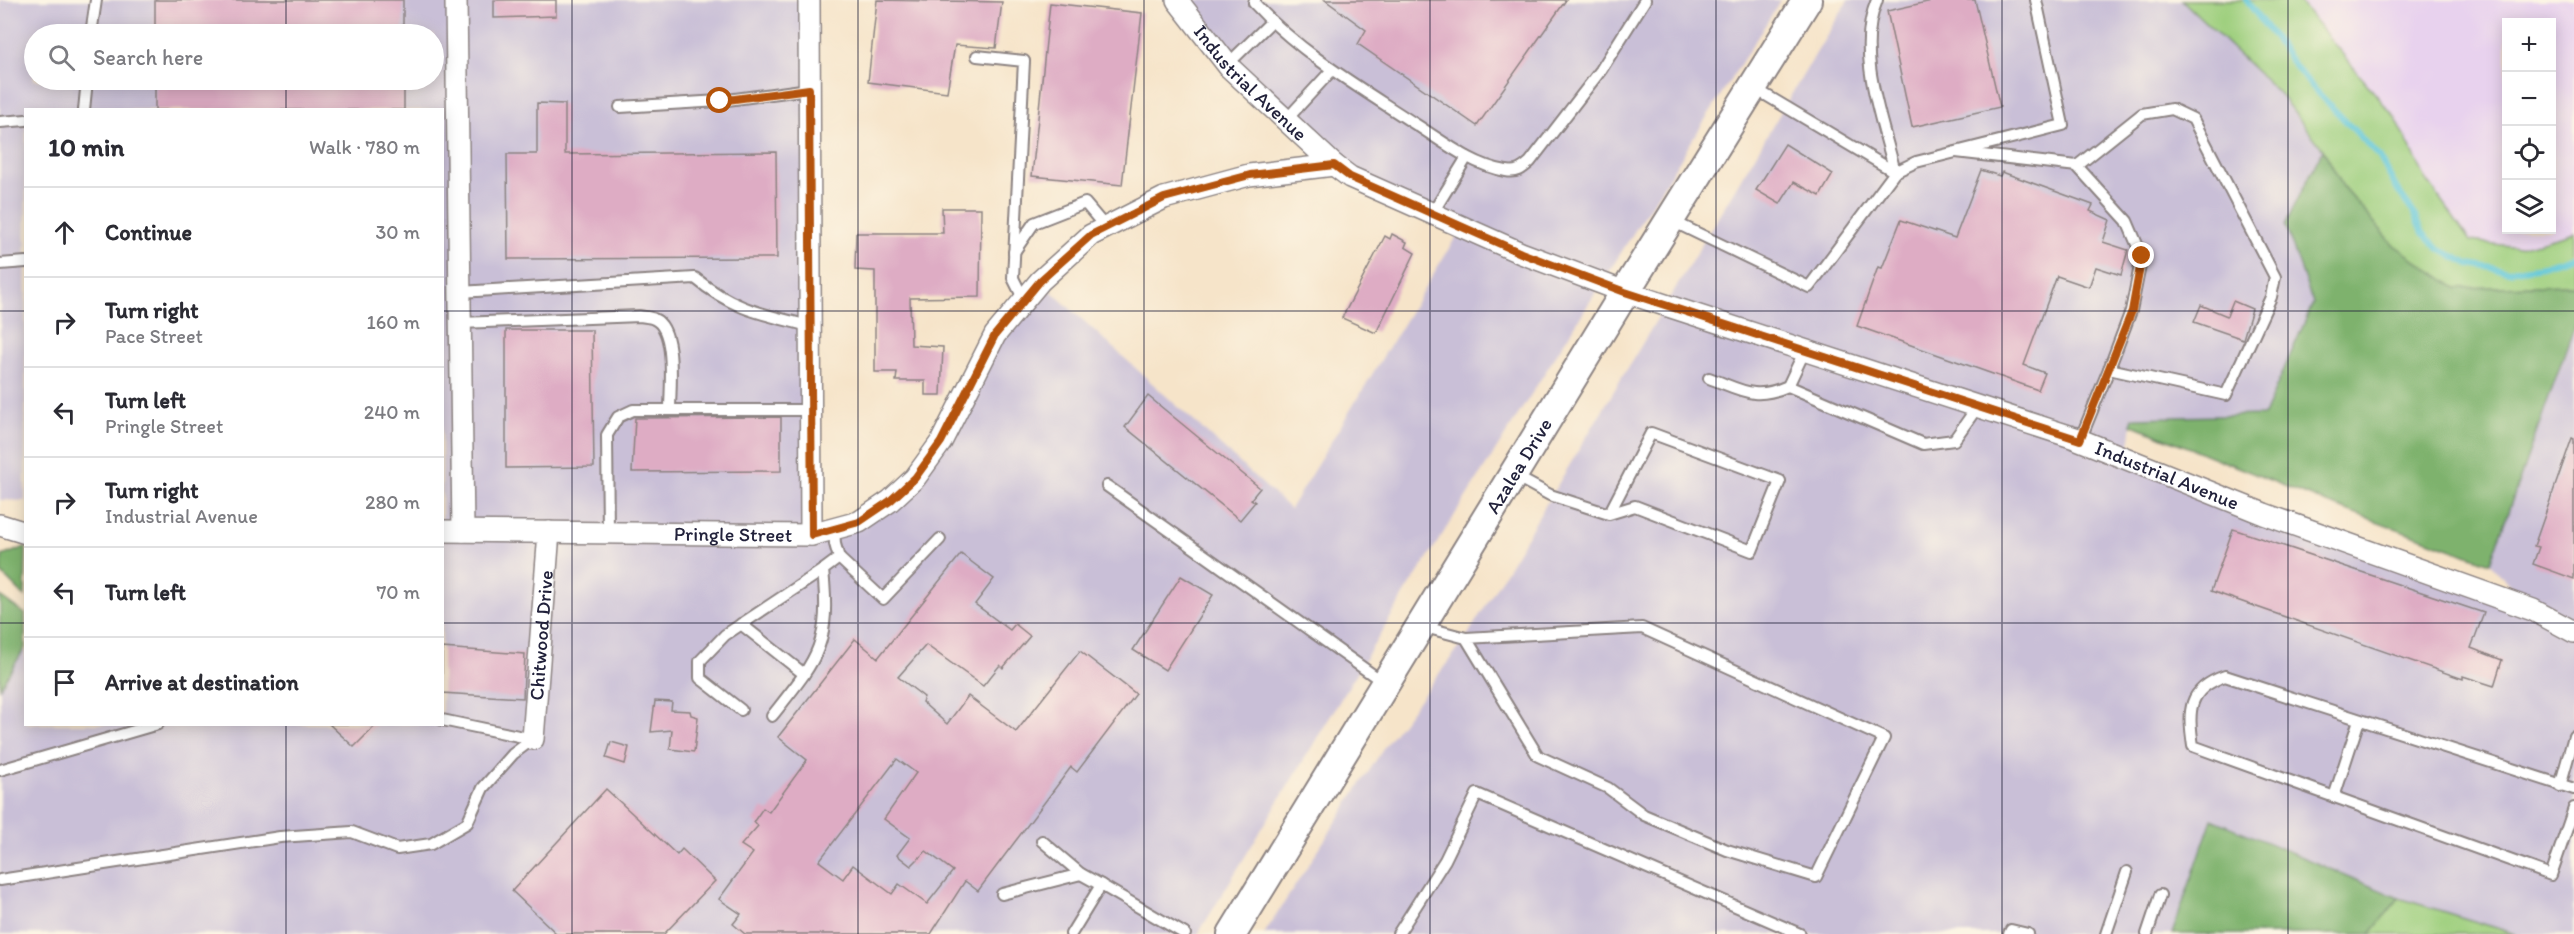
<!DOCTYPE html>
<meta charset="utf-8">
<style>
body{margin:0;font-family:Itim,sans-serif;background:#f2f2f3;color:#2b2b33}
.controls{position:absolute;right:18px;top:18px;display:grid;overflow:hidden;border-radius:0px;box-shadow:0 3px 15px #0003}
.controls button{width:54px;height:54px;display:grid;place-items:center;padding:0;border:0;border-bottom:2px solid #e1e1e2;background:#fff;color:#2b2b33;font:30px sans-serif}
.stop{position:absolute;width:18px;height:18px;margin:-14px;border:4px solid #b45309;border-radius:50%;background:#fff}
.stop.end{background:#b45309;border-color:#fff;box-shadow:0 2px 6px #0008}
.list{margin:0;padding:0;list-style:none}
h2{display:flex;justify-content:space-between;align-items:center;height:78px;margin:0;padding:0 24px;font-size:26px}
h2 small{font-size:20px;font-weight:400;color:#7c7c81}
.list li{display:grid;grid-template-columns:39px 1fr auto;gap:18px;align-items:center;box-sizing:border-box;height:90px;padding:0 24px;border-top:2px solid #e1e1e2}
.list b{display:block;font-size:22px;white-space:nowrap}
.list p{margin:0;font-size:20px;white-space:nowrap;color:#7c7c81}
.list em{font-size:20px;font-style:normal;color:#7c7c81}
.icon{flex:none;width:33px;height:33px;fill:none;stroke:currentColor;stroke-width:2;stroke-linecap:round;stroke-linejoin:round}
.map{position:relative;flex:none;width:2574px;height:934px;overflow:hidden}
.search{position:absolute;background:#fff;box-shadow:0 3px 15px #0003;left:24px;top:24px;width:420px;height:66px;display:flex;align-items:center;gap:15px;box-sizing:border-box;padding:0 21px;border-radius:33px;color:#7c7c81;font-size:22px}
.panel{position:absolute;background:#fff;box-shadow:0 3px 15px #0003;left:24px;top:108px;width:420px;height:618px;border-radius:0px}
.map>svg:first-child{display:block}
.built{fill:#e8d2ee;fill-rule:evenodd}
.industrial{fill:#c9bfd7;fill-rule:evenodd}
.green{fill:#9ecf7e;stroke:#60785c;stroke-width:1.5}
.forest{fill:#7eb26d;stroke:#506a54;stroke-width:1.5}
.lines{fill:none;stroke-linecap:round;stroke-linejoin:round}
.stream{stroke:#5cc6d8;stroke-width:6}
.building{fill:#deacc4;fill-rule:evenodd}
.lane-casing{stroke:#8c8382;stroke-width:14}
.street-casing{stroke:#8c8382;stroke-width:24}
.secondary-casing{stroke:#8c8382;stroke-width:32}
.lane{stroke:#fff;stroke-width:10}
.street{stroke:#fff;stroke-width:21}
.secondary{stroke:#fff;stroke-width:28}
.route{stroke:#b45309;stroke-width:8}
.grid{fill:none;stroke:#22223b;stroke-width:1.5;stroke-opacity:0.55}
.labels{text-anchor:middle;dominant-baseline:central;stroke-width:4.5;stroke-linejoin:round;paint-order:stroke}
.street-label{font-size:20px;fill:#22223b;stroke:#fcf5e5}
</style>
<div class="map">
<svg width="2574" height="934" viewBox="0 0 2574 934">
<rect width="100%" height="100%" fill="#fcf5e5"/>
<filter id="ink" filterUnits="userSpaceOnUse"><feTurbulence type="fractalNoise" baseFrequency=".0167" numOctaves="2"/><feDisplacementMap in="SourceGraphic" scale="12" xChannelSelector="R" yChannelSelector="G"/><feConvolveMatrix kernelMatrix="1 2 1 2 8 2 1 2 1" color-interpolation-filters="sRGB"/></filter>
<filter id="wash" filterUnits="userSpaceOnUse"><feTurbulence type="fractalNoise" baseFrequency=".008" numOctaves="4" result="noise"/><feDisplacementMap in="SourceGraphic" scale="24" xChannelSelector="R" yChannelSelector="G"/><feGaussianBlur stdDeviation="1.35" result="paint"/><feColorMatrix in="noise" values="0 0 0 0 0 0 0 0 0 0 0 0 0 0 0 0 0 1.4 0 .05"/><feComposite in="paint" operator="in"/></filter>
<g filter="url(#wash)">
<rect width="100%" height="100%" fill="#f6e4c9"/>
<path class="built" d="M2298,0H2574V232L2519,247L2470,241L2425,177L2396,119ZM2506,22H2552V230H2506Z"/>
<g class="industrial">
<path d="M0,0H809L811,534L890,501L1040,281L1290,509L1462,227L1350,177L1177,0H1781L1406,592L1198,934H0V688L25,648L26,724H442V110H26L25,501L0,500ZM34,34H434V80H34Z"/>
<path d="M1848,0H2182L2277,91L2323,149L2285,225L2313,303L2264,415L2133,418L2127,458L2531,609L2490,563L2574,326V934H2516L2399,898L2212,820L2172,934H1264L1389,740L1466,638Z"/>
</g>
<g class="green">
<path d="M2182,0H2298L2396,119L2425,177L2470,241L2519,247L2574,232V285L2456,288L2394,245L2343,187L2323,149L2277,91Z"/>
<path d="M2399,898L2516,934H2370Z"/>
</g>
<g class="forest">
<path d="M2323,149L2343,187L2394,245L2456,288L2574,285V326L2490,563L2319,500L2131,424L2133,418L2264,415L2313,303L2285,225Z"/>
<path d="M25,547H26L25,597L1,573L2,556Z"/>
<path d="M0,596L25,614V648L0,688Z"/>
<path d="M2212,819L2399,898L2370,934H2172Z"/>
</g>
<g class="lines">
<path class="stream" d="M2246,0L2304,78L2379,156L2399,193L2416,216L2423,233L2439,249L2469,264L2509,271L2543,266L2574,256"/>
</g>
<g id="blocks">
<g class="building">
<rect x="155" y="0" width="248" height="34"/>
<path d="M494,0H556V16L494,18Z"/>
<path d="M877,0L1002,2L996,48L955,45L947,92L868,82Z"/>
<path d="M1325,0H1566L1477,126L1358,44L1366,30Z"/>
<path d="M1936,0H1975L2000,107L1912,127L1887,11Z"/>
<path d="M1050,3L1142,13L1122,185L1032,176Z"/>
<rect x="155" y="80" width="249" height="30"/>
<path d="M537,103L565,104V154L776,152L777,258L508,259L507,154H537Z"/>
<path d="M1785,144L1833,174L1820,196L1794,182L1780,204L1756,190Z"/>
<path d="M1981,170L2000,176L2002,172L2093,205L2090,211L2110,220L2103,242L2128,250L2121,275L2096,267L2089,287L2057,276L2024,365L2045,373L2038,390L1857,326L1878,267L1882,268L1901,220L1955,238Z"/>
<path d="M942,208H981L980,297L910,298L911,345L943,347L941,395H925V381H896L897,372H875V271L855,270L856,233H943Z"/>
<path d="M1392,234L1407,242L1405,247L1415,253L1376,333L1342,318L1385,236L1390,239Z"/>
<path d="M2233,301L2252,309L2243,339L2194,322L2201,305L2227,316Z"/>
<path d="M506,330H592L594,467L506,468Z"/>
<path d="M1148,396L1260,488L1251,499L1255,502L1240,520L1125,427Z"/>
<path d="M781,417V471L632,472L635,418Z"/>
<path d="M2572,438L2574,439V579L2533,564L2539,547L2534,546Z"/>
<path d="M2233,529L2484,613L2471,648L2502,660L2494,686L2463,676V679L2211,591Z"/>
<path d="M961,554L994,579L975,604L1010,630L1015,624L1030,636L1003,668L1000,665L983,686L926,645L898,677L924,697L922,702L947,724L968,696L1016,732L1080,651L1136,694L1077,772L1071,767L978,891L965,881L931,934H745L733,924L741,914L719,899L753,853L741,845L758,826L754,821L763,808L769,812L807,760L778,737L855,639L878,658ZM897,759L916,773L884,819L910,838L897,855L911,866L926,851L953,871L927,904L899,884L892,894L853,865L843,879L819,861Z"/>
<path d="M1181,576L1213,595L1165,670L1133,650Z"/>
<path d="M442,648L525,654L523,698L442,693Z"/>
<path d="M655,701L672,702L671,710L690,711L691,715L698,717L694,752L670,749L672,730L651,732Z"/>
<path d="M329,724H377L354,747Z"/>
<path d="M611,742L629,747L625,764L606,758Z"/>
<path d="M606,789L677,855L682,849L715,881L664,934H557L512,891Z"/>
</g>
</g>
</g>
<g filter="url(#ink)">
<use href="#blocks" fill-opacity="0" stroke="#8c8382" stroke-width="1.5"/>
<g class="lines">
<g class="lane-casing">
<g id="lane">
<path d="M1255,0L1254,3C1299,52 1357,86 1412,122C1441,140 1471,165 1506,171C1517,173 1522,169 1530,162L1601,70L1645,0"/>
<path d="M1877,0C1855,52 1882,119 1895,172L1916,162L2063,125L2036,0"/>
<path d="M91,34L96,0"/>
<path d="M977,56L1024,61L1013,278L1024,300"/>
<path d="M1227,65L1271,22"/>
<path d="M620,107L720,101L809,89"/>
<path d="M84,110L87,80"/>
<path d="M1286,120L1332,70"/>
<path d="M0,122L26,120"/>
<path d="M1956,152L2077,166L2142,114L2172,109L2193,119L2275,277L2271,297L2226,395L2109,369L2080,440"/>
<path d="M2077,166L2127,221L2142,256L2131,311L2109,369"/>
<path d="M1432,214L1467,157"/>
<path d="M1670,220L1809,287L1895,172L1754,88"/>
<path d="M1014,252L1034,223L1085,203L1106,228"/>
<path d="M0,264L26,262"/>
<path d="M460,292L695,278C734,310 762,314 810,326"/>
<path d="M461,323L640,316C644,317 650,317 654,319C677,329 670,388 670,410"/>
<path d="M1709,378C1742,390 1754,401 1788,386L1805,350"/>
<path d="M1788,386L1923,444L1954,440L1978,406"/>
<path d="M1513,475L1550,495L1609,514L1635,506L1752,551L1780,481L1651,433L1609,514"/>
<path d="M1107,486L1383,682"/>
<path d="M608,532L607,435L618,417L633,410H811"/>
<path d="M839,558L883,599L940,539"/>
<path d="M741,624L804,674"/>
<path d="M1421,626L1466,638L1642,628L1884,738L1816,877L1727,850L1644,815L1608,788L1538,756L1466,638"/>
<path d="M741,710L700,678V661L725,635L823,570"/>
<path d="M772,716C817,659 831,646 823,570L839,558L835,544L834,528"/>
<path d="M0,770L158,724"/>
<path d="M2560,786L2574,736"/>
<path d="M2574,789L2225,676C2187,689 2188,711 2193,746L2551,875L2574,808"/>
<path d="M2334,797L2359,720"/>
<path d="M1042,841L1081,874L1101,885"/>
<path d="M0,880L280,837L352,832L397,849L431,844L467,823L483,788L513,754L533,739L442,720"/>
<path d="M1002,894L1081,874"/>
<path d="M1071,934L1101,885L1185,934"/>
<path d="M1398,934L1445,860L1477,794L1800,934"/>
<path d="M2009,934L2011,930L2028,934"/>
<path d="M2106,934L2127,872"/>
<path d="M2147,934L2160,895"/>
</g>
</g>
<g class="street-casing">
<g id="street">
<path d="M456,0L463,531"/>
<path d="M809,0L811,535"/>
<path id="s1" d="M1177,0L1230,68L1334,165L1350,177L1521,253L1625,292L2075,438L2264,514L2533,610L2574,632"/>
<path d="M0,525L26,533"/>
<path id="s2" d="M442,531L811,535L859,522L890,501L915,478L941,442L995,335L1040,281L1091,235L1164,198L1249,175L1334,165"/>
<path id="s3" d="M533,739L549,532"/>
</g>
</g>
<g class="secondary-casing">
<g id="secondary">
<path id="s4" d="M1232,934L1625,292L1807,0"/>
</g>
</g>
<use href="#lane" class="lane"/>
<use href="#street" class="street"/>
<use href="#secondary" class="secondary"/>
</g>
</g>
<g class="lines" filter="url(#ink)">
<path class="route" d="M720,101L809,89L812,535L859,522L890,501L915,478L941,442L995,335L1040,281L1091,235L1164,198L1250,175L1334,165L1350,177L1521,253L1625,292L2080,440L2132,311L2142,256"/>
</g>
<path class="grid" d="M286,0V34M572,0V934M858,0V934M1144,0V934M1430,0V934M1716,0V934M2002,0V934M2288,0V934M286,80V110M0,311H26M442,311H2574M0,623H26M442,623H2574M286,724V934"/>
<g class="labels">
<g class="street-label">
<text stroke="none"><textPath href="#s1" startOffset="111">Industrial Avenue</textPath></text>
<text stroke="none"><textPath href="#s4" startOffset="549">Azalea Drive</textPath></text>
<text stroke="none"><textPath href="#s1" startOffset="1119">Industrial Avenue</textPath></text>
<text stroke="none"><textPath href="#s2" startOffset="291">Pringle Street</textPath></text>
<text stroke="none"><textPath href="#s3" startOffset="104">Chitwood Drive</textPath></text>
</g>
</g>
</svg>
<div class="controls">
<button>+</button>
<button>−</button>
<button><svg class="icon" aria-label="locate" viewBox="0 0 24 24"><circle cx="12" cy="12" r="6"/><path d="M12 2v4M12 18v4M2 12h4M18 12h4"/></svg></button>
<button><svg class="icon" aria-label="layers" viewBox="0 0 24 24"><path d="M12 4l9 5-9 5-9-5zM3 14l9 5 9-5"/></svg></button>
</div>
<div class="stop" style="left:720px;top:101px"></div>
<div class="stop end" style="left:2142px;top:256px"></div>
<div class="search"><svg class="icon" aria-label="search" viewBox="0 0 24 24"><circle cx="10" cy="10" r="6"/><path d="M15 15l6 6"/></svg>Search here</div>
<section class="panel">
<h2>10 min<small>Walk · 780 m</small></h2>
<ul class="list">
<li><svg class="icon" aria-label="ahead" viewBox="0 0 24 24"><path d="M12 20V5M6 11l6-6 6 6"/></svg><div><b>Continue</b></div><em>30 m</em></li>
<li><svg class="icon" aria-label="right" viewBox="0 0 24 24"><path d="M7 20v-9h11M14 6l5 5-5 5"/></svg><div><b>Turn right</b><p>Pace Street</p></div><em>160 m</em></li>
<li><svg class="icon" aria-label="left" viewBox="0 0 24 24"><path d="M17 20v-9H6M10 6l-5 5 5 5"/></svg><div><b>Turn left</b><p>Pringle Street</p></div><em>240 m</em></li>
<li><svg class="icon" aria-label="right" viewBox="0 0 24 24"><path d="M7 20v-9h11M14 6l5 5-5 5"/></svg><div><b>Turn right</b><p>Industrial Avenue</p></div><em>280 m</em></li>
<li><svg class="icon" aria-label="left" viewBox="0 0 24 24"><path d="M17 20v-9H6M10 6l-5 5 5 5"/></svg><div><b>Turn left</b></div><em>70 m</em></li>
<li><svg class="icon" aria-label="arrive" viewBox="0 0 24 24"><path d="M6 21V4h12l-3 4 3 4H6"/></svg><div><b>Arrive at destination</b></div></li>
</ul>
</section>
</div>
